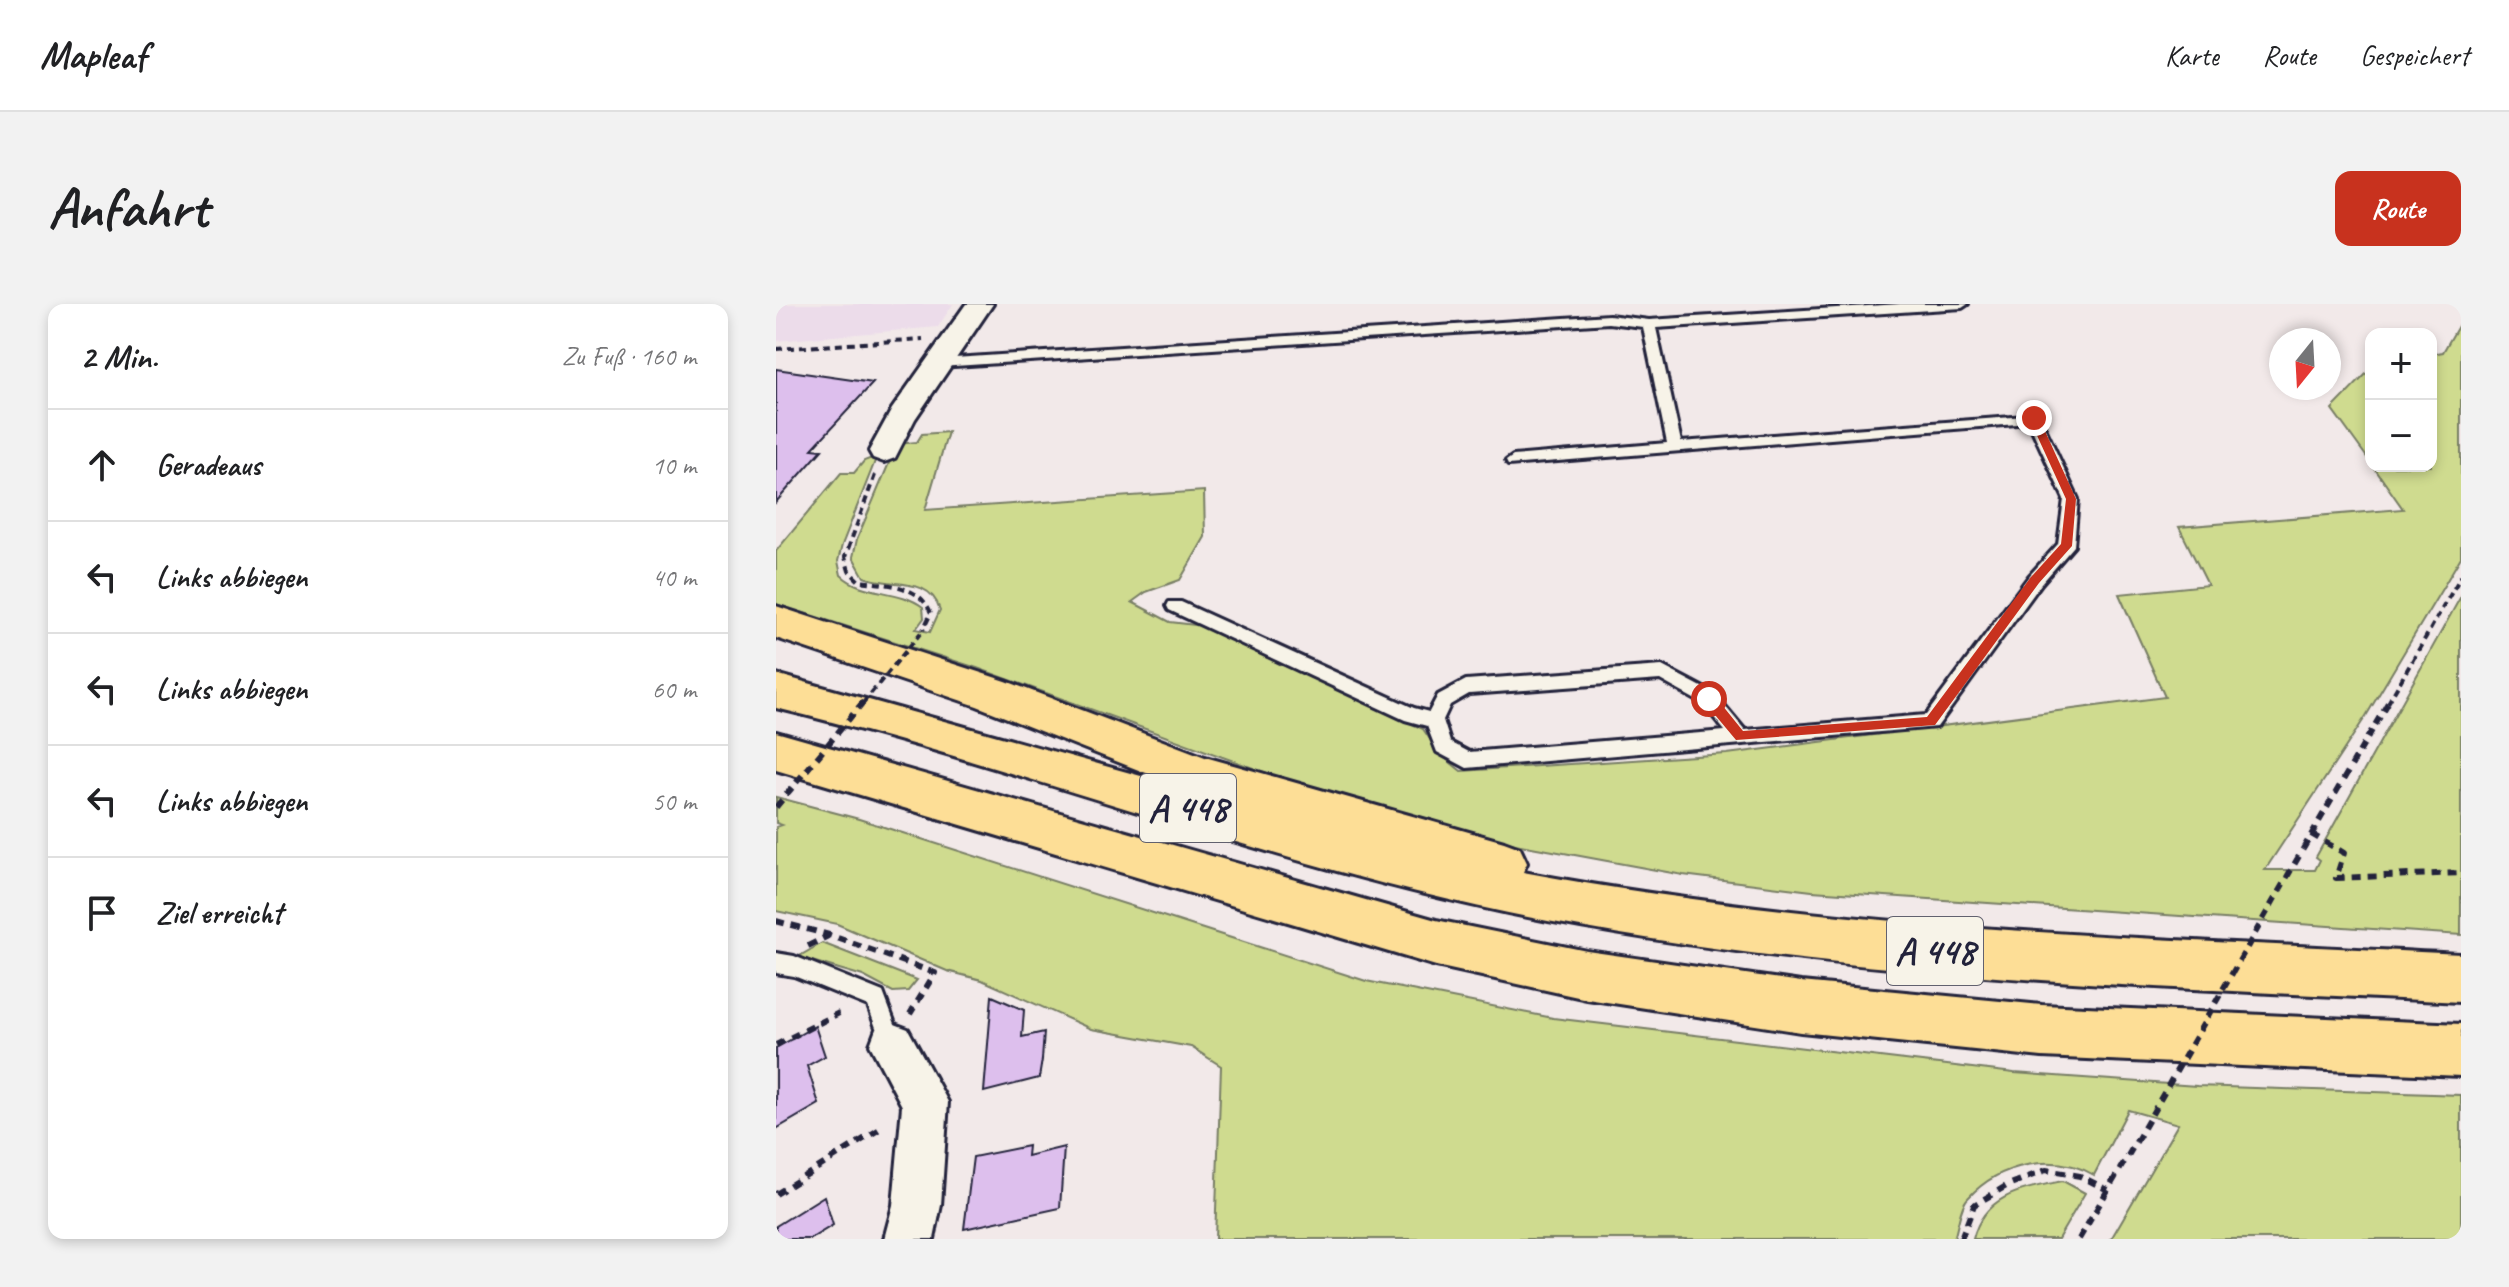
<!DOCTYPE html>
<html lang="de">
<meta charset="utf-8">
<style>
body{margin:0;font-family:Caveat,sans-serif;background:#f2f2f2;color:#202124}
.controls{position:absolute;right:24px;top:24px;display:grid;overflow:hidden;border-radius:16px;box-shadow:0 4px 12px #0003}
.controls button{width:72px;height:72px;display:grid;place-items:center;padding:0;border:0;border-bottom:2px solid #e0e0e0;background:#fff;color:#202124;font:40px sans-serif}
.compass{position:absolute;left:1493px;top:24px;width:72px;height:72px;border-radius:50%;background:#fff;box-shadow:0 4px 12px #0003;rotate:198deg}
.stop{position:absolute;width:24px;height:24px;margin:-18px;border:6px solid #c8321e;border-radius:50%;background:#fff}
.stop.end{background:#c8321e;border-color:#fff;box-shadow:0 2px 8px #0008}
.list{margin:0;padding:0;list-style:none}
h2{display:flex;justify-content:space-between;align-items:center;height:104px;margin:0;padding:0 32px;font-size:34px}
h2 small{font-size:26px;font-weight:400;color:#757577}
.list li{display:grid;grid-template-columns:52px 1fr auto;gap:24px;align-items:center;box-sizing:border-box;height:112px;padding:0 32px;border-top:2px solid #e0e0e0}
.list b{display:block;font-size:30px;white-space:nowrap}
.list em{font-size:26px;font-style:normal;color:#757577}
.icon{flex:none;width:44px;height:44px;fill:none;stroke:currentColor;stroke-width:2;stroke-linecap:round;stroke-linejoin:round}
.map{position:relative;flex:none;width:1685px;height:935px;overflow:hidden;border-radius:16px}
header{display:flex;align-items:center;gap:48px;box-sizing:border-box;height:112px;padding:0 40px;background:#fff;border-bottom:2px solid #e0e0e0}
header strong{font-size:38px}
nav{display:flex;gap:44px;margin-inline-start:auto;font-size:28px}
.intro{display:flex;align-items:center;justify-content:space-between;box-sizing:border-box;height:192px;padding:0 48px}
h1{margin:0;font-size:56px}
.button{padding:20px 36px;border-radius:16px;background:#c8321e;color:#fff;font-size:28px;font-weight:700}
main{display:flex;gap:48px;padding:0 48px}
aside{flex:1;background:#fff;border-radius:16px;box-shadow:0 4px 12px #0003}
.map>svg:first-child{display:block}
.built{fill:#ecdcea}
.green{fill:#cfdb8f;stroke:#787e65;stroke-width:2}
.building{fill:#ddbfed;stroke:#22223b;stroke-width:2}
.lines{fill:none;stroke-linecap:round;stroke-linejoin:round}
.lane-casing{stroke:#22223b;stroke-width:6}
.street-casing{stroke:#22223b;stroke-width:6}
.highway-casing{stroke:#22223b;stroke-width:6}
.path-far1{stroke:#22223b;stroke-width:4;stroke-dasharray:7 5;stroke-linecap:butt}
.path{stroke:#22223b;stroke-width:6;stroke-dasharray:9 7;stroke-linecap:butt}
.lane{fill:#f7f3e8;fill-rule:evenodd}
.street{fill:#f7f3e8;fill-rule:evenodd}
.highway{fill:#fdde96;fill-rule:evenodd}
.path-bridge-far1{stroke:#22223b;stroke-width:4;stroke-dasharray:7 5;stroke-linecap:butt}
.path-bridge{stroke:#22223b;stroke-width:6;stroke-dasharray:9 7;stroke-linecap:butt}
.route{fill:#c8321e}
.labels{text-anchor:middle;dominant-baseline:central;stroke-width:8;stroke-linejoin:round;paint-order:stroke}
.shield{fill:#f7f3e8;stroke:#62616f;stroke-width:2}
.shield-label{font-size:38px;font-weight:bold;fill:#22223b}
</style>
<header>
<strong>Mapleaf</strong>
<nav><a>Karte</a><a>Route</a><a>Gespeichert</a></nav>
</header>
<div class="intro"><h1>Anfahrt</h1><a class="button">Route</a></div>
<main>
<aside>
<h2>2 Min.<small>Zu Fuß · 160 m</small></h2>
<ul class="list">
<li><svg class="icon" aria-label="ahead" viewBox="0 0 24 24"><path d="M12 20V5M6 11l6-6 6 6"/></svg><div><b>Geradeaus</b></div><em>10 m</em></li>
<li><svg class="icon" aria-label="left" viewBox="0 0 24 24"><path d="M17 20v-9H6M10 6l-5 5 5 5"/></svg><div><b>Links abbiegen</b></div><em>40 m</em></li>
<li><svg class="icon" aria-label="left" viewBox="0 0 24 24"><path d="M17 20v-9H6M10 6l-5 5 5 5"/></svg><div><b>Links abbiegen</b></div><em>60 m</em></li>
<li><svg class="icon" aria-label="left" viewBox="0 0 24 24"><path d="M17 20v-9H6M10 6l-5 5 5 5"/></svg><div><b>Links abbiegen</b></div><em>50 m</em></li>
<li><svg class="icon" aria-label="arrive" viewBox="0 0 24 24"><path d="M6 21V4h12l-3 4 3 4H6"/></svg><div><b>Ziel erreicht</b></div></li>
</ul>
</aside>
<div class="map">
<svg width="1685" height="935" viewBox="0 0 1685 935">
<rect width="100%" height="100%" fill="#f2e9e9"/>
<filter id="ink" filterUnits="userSpaceOnUse"><feTurbulence type="fractalNoise" baseFrequency=".0125" numOctaves="2"/><feDisplacementMap in="SourceGraphic" scale="16" xChannelSelector="R" yChannelSelector="G"/><feConvolveMatrix kernelMatrix="1 2 1 2 8 2 1 2 1" color-interpolation-filters="sRGB"/></filter>
<g filter="url(#ink)">
<path class="built" d="M0,0H177L162,23L0,37Z"/>
<g class="green">
<path d="M1685,17V253L1590,412L1489,566H1539L1544,556L1540,553L1685,292V631L1036,587L907,571L739,540L535,485L201,364L0,300V247L65,169H78L88,157L101,152L66,241L62,257L65,271C87,292 122,284 147,303L148,314L140,325L154,328L164,306C154,271 115,284 88,273L77,253L81,235L121,140L141,138L146,130L172,128L149,206L428,187L429,233L404,276L370,288L356,298L394,318L428,322L647,425L664,450L685,467L951,450L1389,393L1343,290L1432,281L1403,223L1627,205L1597,162H1655V50L1667,48Z"/>
<path d="M1595,65V159L1556,105Z"/>
<path d="M0,493L83,515L590,677L777,714L1238,769L1421,782L1685,791V935H1335L1402,820L1352,806L1318,871C1278,848 1224,859 1192,894C1184,902 1182,923 1178,935H439L445,762L415,743L315,725L206,676L171,667L61,620L0,607V523L6,521L0,519Z"/>
<path d="M46,639L141,676L132,687L117,688L87,672L22,653Z"/>
<path d="M1287,877L1309,889L1282,935H1197C1208,890 1247,885 1287,877Z"/>
</g>
<g class="building">
<path d="M0,65L97,79L36,145L46,146L0,198Z"/>
<path d="M216,692L248,706L246,733L268,728L266,756L263,774L208,788Z"/>
<path d="M39,722L49,752L31,762L43,800L0,825V744Z"/>
<path d="M252,842L251,852L288,843L284,904L188,925L197,853Z"/>
<path d="M48,892L57,921L34,935H0V922Z"/>
</g>
<g class="lines">
<g class="lane-casing">
<g id="lane">
<path d="M1124,0H1192L1186,4L880,24L905,138L1263,111L1302,195L1298,242L1265,280L1161,423L691,464L661,448L651,422L629,416L393,306L391,302L393,298H405L638,404L653,408L662,391L690,376L886,362L939,390L969,426L1150,411L1253,272L1282,240L1288,195L1253,119L732,161L730,157L737,152L891,139L867,23L833,19L163,63L156,59L163,55L833,11L873,16ZM884,376L927,400L949,427L693,448L674,438L667,416L674,401L693,390Z"/>
<path d="M0,649L18,652L107,688L127,741L123,748L116,752L109,748L92,702L18,672L0,669Z"/>
</g>
</g>
<g class="street-casing">
<g id="street">
<path d="M190,0H217L139,115L119,154L108,158L97,154L93,147L116,105Z"/>
<path d="M116,719L132,725L172,798L165,901L158,935H108L117,901L126,802L94,741L100,725Z"/>
</g>
</g>
<g class="highway-casing">
<g id="highway">
<path d="M0,302L230,377L429,453L728,538L744,544L751,559L747,568C1057,626 1371,634 1685,650V698C1366,682 1046,674 732,609C483,557 246,463 0,404V370L408,484L201,402L0,334Z"/>
<path d="M0,428L660,616L811,647L1025,678L1266,701L1685,720V772L1266,753L1025,728L811,695L660,662L0,466Z"/>
</g>
</g>
<g class="path-far1">
<path d="M0,45L147,35"/>
<path d="M99,171L69,253L73,267L83,277C111,281 143,280 155,309L147,326"/>
<path d="M1612,399L1685,272"/>
</g>
<g class="path">
<path d="M1535,530L1568,549L1560,574L1685,569"/>
<path d="M1527,545L1613,397"/>
<path d="M0,617L53,631L159,669L134,710"/>
<path d="M32,642L52,632"/>
<path d="M0,741L63,709"/>
<path d="M0,890L107,823"/>
<path d="M1185,935L1198,901L1232,881L1270,866L1304,872L1332,886"/>
<path d="M1303,935L1360,838"/>
</g>
<use href="#lane" class="lane"/>
<use href="#street" class="street"/>
<use href="#highway" class="highway"/>
<path class="path-bridge-far1" d="M87,399L147,326"/>
<g class="path-bridge">
<path d="M0,503L88,397"/>
<path d="M1360,838L1527,545"/>
</g>
</g>
</g>
<path class="route" d="M1258,110L1263,114L1300,195L1296,242L1263,279L1159,421L960,436L929,399V391H938L967,427L1151,413L1255,273L1285,240L1290,195L1253,114Z"/>
<g class="labels">
<g class="shield">
<rect x="364" y="470" width="96" height="68" rx="6"/>
<rect x="1111" y="613" width="96" height="68" rx="6"/>
</g>
<g class="shield-label">
<text x="412" y="504">A 448</text>
<text x="1159" y="647">A 448</text>
</g>
</g>
</svg>
<div class="controls">
<button>+</button>
<button>−</button>
</div>
<svg class="compass" viewBox="-18 -18 36 36"><path d="M0-13l5 13h-10z" fill="#e53935"/><path d="M0 13l5-13h-10z" fill="#757577"/></svg>
<div class="stop" style="left:933px;top:395px"></div>
<div class="stop end" style="left:1258px;top:114px"></div>
</div>
</main>
